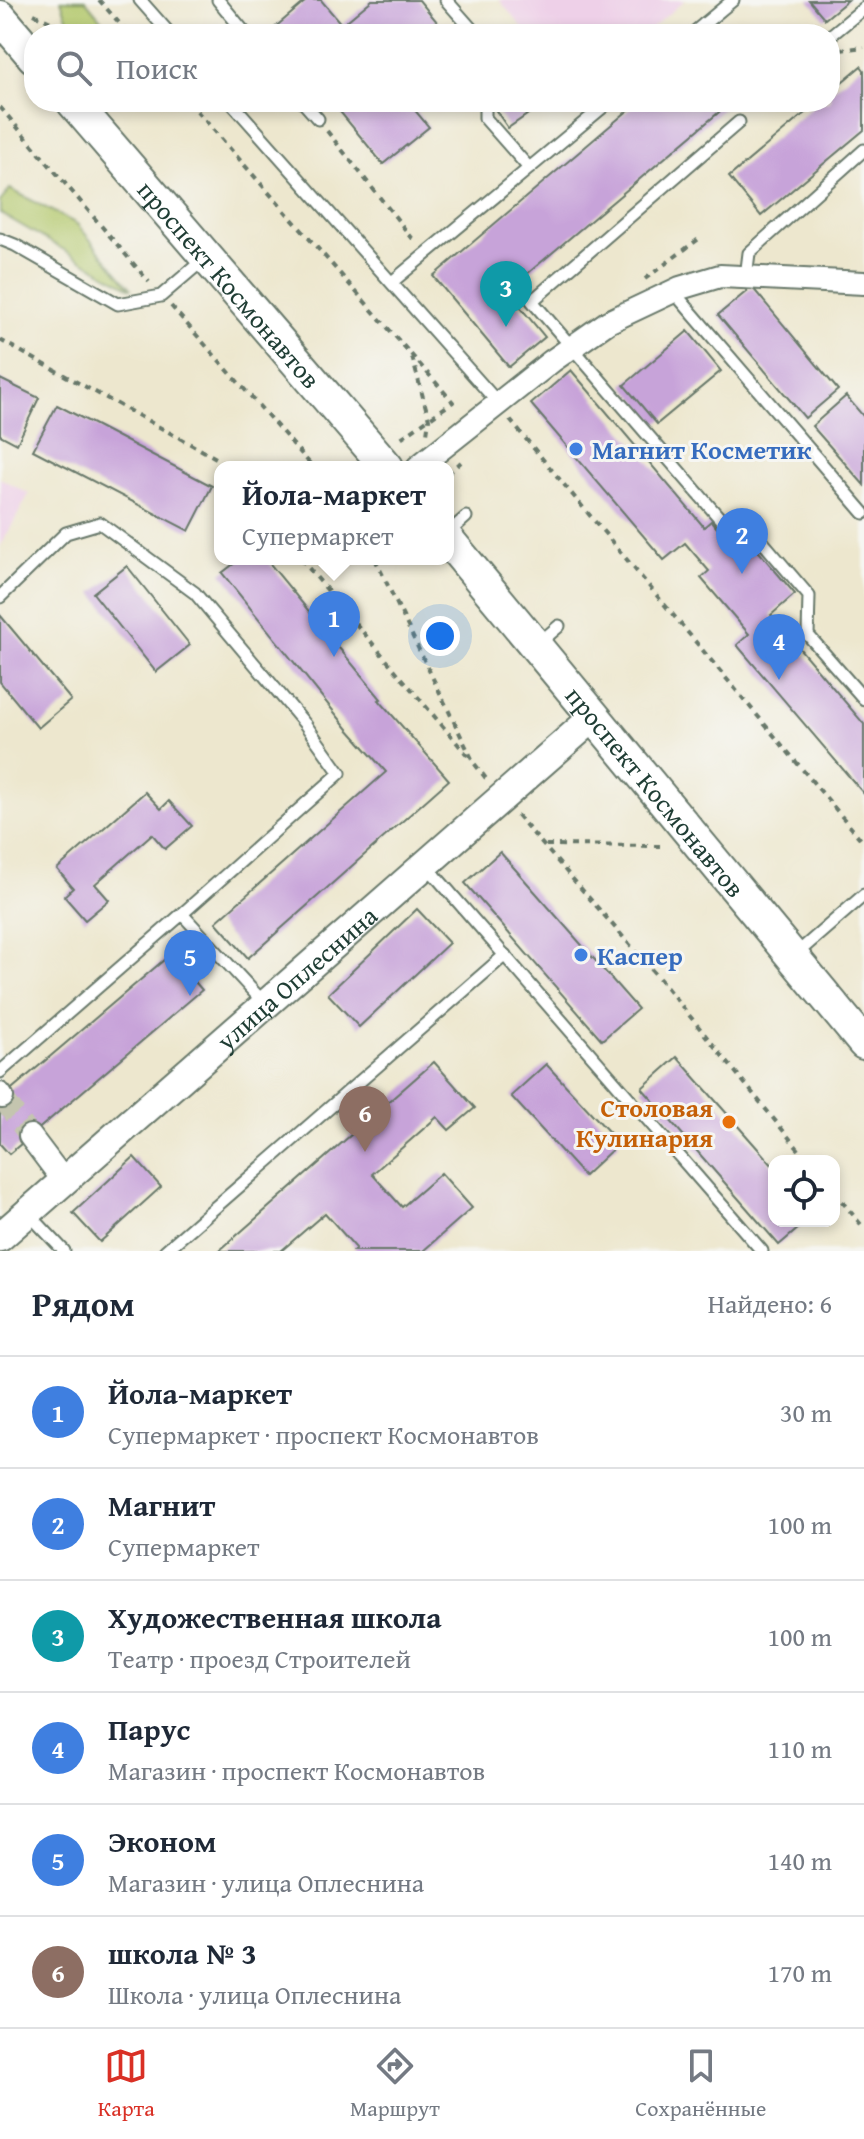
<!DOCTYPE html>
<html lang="ru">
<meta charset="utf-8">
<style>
body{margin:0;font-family:"Gentium Book Plus",serif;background:#f2f2f3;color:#1f2937}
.controls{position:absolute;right:24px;bottom:24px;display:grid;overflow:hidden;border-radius:16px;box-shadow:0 4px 12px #0003}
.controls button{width:72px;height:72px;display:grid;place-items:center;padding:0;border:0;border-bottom:2px solid #e0e1e3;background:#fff;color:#1f2937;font:40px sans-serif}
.you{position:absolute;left:440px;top:636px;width:28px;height:28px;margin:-20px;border:6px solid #fff;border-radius:50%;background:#1a73e8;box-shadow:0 0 0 12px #1a73e833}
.badge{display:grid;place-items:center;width:52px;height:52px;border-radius:50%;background:#d93025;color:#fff;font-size:26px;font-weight:700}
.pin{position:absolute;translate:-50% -66px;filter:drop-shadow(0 2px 4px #0008)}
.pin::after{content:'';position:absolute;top:42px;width:28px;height:24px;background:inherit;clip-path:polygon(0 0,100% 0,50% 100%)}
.popup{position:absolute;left:214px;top:461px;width:240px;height:104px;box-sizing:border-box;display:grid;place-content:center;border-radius:16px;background:#fff;filter:drop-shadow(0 2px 6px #0005);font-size:26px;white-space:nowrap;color:#747a83}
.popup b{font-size:30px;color:#1f2937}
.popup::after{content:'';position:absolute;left:50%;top:100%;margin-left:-16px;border:16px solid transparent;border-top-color:#fff}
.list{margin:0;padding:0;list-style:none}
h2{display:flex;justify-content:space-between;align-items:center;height:104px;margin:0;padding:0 32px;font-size:34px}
h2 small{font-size:26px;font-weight:400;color:#747a83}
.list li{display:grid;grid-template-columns:52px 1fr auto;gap:24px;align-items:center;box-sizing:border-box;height:112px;padding:0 32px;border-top:2px solid #e0e1e3}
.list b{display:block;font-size:30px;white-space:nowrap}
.list p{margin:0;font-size:26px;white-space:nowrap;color:#747a83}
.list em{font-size:26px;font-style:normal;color:#747a83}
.icon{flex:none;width:44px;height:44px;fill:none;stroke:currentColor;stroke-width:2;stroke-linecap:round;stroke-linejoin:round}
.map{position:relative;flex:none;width:864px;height:1251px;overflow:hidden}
.search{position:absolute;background:#fff;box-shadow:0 4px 12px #0003;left:24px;right:24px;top:24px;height:88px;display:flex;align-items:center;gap:20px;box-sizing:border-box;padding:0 28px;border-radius:32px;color:#747a83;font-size:30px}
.sheet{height:776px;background:#fff}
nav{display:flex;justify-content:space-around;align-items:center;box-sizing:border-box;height:112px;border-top:2px solid #e0e1e3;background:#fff;font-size:22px;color:#747a83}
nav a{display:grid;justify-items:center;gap:4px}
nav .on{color:#d93025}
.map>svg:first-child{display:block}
.built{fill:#eed0e8}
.green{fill:#b3c86c;stroke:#698250;stroke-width:2}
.building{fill:#c7a3d9}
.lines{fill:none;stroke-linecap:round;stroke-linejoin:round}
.minor-tunnel{stroke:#c4c5af;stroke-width:22;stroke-dasharray:22 11;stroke-linecap:butt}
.service-casing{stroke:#67786a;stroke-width:15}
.minor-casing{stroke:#67786a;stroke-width:26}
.tertiary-casing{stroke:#67786a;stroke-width:32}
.secondary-casing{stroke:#67786a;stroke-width:36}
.path{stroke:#67786a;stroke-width:4;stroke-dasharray:6 6;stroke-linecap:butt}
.service{stroke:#fff;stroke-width:11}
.minor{stroke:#fff;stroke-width:22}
.tertiary{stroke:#fff;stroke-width:28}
.secondary{stroke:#fff;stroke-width:32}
.shop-dot{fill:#3f7fe0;stroke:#f6f6f2;stroke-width:3}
.food-dot{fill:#e8710a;stroke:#f6f6f2;stroke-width:3}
.labels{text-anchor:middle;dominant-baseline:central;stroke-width:6;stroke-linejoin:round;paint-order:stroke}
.street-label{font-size:26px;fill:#1f3d34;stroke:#f6f6f2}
.shop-label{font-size:26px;font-weight:bold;fill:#366cbe;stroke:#f6f6f2;text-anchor:start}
.food-label{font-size:26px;font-weight:bold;fill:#c56008;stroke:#f6f6f2;text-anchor:end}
</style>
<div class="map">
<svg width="864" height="1251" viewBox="0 0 864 1251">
<rect width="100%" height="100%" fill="#f6f6f2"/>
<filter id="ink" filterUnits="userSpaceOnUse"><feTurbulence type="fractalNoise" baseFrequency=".0125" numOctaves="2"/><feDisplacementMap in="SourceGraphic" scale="16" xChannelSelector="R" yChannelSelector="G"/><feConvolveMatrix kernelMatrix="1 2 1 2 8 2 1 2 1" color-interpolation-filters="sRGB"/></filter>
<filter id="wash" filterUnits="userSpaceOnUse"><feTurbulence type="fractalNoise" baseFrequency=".006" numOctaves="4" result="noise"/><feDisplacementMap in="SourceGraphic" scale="32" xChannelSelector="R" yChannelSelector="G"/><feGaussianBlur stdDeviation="1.8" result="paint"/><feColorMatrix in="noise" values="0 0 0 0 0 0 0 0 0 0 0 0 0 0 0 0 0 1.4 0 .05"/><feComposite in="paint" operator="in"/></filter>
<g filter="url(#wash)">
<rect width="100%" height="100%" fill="#ede7ce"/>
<g class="built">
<path d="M499,0H685L645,34H528Z"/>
<path d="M0,478L29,494L0,547Z"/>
</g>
<g class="green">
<path d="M61,0H85L113,34H85L70,27Z"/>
<path d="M10,189L77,224L132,289L0,213V202Z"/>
</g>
<g id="blocks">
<g class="building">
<path d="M307,0H321L342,25L372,0H419L447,34H275L272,30Z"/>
<path d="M809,0H848L825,19Z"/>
<path d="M861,66L864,70V130L761,216L729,177L818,102H830V92Z"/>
<path d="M332,102H408L429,127L383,164Z"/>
<path d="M490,102H528L534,110L508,128Z"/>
<path d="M638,102H721L725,107L507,291L545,337L509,367L433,276Z"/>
<path d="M752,287L838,390L805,418L718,315Z"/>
<path d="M688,331L721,371L657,424L624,385Z"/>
<path d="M571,370L704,527L711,521L735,549L748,539L795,594L771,615L864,724V794L737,645L749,634L701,578L709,571L685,543L664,560L531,404Z"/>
<path d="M0,379L39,398L17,444L0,435Z"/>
<path d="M846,396L864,417V485L812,426Z"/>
<path d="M57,405L212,486L189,531L33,450Z"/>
<path d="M240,559H266L381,699L379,700L449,780L248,958L216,922L386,772L347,728L222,573Z"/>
<path d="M127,566L190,645L156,672L93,593Z"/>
<path d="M0,615L71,700L38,728L0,682Z"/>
<path d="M145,792L161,809L169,801L192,826L165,849L152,834L95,884L109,900L85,920L64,896L73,888L57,869Z"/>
<path d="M500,852L638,1009L602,1040L465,883Z"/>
<path d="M417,909L449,943L359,1027L328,994Z"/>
<path d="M171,954L202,990L9,1154L0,1144V1099Z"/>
<path d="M677,1057L774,1167V1221H807L779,1245L642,1088Z"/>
<path d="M434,1062L475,1108L449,1130L437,1117L372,1174L402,1207L441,1173L472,1208L423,1251H353L356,1248L325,1213L281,1251H219Z"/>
<path d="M546,1064L619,1143L584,1176L511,1096Z"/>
<path d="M134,1157L161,1187L100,1242L73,1213Z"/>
</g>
</g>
</g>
<g filter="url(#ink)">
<use href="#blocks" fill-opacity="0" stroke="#67786a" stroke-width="2"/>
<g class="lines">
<path class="minor-tunnel" d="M2,1097L30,1136"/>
<g class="service-casing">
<g id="service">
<path d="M140,0L170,34"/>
<path d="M218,0L246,34"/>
<path d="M446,0L476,34"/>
<path d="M704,24L713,34"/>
<path d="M692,34L733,0"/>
<path d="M830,36L864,8"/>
<path d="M231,102L499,404"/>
<path d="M303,102L318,119"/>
<path d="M485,102V118L529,168"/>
<path d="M739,122L532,301L729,529L750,527L809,596L808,635L864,699"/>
<path d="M0,239L15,245L118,304L161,296L203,260"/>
<path d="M746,277L749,253L864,150"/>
<path d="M392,282L609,102"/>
<path d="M673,291L864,513"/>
<path d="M448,533L466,517"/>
<path d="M0,597L66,533L100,523L195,593L305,724L340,773L182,914"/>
<path d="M538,644L559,626"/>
<path d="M426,865L762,1251"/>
<path d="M795,955L864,895"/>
<path d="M0,1072L182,914L265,1004"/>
<path d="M29,1214L64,1251"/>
<path d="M165,1251L505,955"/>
</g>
</g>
<g class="minor-casing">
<g id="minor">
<path d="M418,467L552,361L608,322L680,288L720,276L864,283"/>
<path d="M0,1094L2,1097"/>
<path d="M30,1136L64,1181"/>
</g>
</g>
<g class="tertiary-casing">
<g id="tertiary">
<path id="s1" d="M0,1237L594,717"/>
</g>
</g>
<g class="secondary-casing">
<g id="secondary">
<path d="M0,17L34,57"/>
<path id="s2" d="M73,102L387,467"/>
<path id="s3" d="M448,540L864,1043"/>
</g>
</g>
<g class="path">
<path d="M99,0L129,34"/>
<path d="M34,14L75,34"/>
<path d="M840,50L864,47"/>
<path d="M189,102L453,402L398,440"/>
<path d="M0,107L149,282"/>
<path d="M327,131L416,243"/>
<path d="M645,279L700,238"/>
<path d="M171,306L313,467"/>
<path d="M0,340L216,458L224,467"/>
<path d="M412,357L429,419L427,434"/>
<path d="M510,420L864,843"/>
<path d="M448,474L461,462"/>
<path d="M301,559L468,756"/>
<path d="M375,559L474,763L488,781"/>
<path d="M517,815L658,977L808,1161"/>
<path d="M546,845L661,846"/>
<path d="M834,1192L864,1228"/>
</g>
<use href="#service" class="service"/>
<use href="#minor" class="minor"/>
<use href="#tertiary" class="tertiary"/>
<use href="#secondary" class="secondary"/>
</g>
</g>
<g class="shop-dot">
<circle cx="576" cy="449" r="8"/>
<circle cx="581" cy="955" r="8"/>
</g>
<circle class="food-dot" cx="729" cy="1122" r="8"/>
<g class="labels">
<g class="street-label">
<text stroke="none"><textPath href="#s2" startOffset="240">проспект Космонавтов</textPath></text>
<text stroke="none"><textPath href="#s3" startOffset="326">проспект Космонавтов</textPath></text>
<text stroke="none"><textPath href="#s1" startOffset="394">улица Оплеснина</textPath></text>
</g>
<g class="shop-label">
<text x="592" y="449">Магнит Косметик</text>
<text x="597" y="955">Каспер</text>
</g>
<g class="food-label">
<text x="713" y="1107">Столовая<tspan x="713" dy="30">Кулинария</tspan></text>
</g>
</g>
</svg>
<div class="controls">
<button><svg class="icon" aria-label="locate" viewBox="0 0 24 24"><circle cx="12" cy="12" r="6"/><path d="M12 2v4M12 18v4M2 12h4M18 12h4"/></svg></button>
</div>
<div class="you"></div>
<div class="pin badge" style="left:334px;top:657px;background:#3f7fe0">1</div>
<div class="popup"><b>Йола-маркет</b>Супермаркет</div>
<div class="pin badge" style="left:742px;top:574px;background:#3f7fe0">2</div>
<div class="pin badge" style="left:506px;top:327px;background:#0f9aa8">3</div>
<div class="pin badge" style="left:779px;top:680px;background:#3f7fe0">4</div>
<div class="pin badge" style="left:190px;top:996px;background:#3f7fe0">5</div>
<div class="pin badge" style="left:365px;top:1152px;background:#8d6e63">6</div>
<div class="search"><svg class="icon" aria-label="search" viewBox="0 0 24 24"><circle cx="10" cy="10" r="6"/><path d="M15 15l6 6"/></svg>Поиск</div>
</div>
<section class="sheet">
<h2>Рядом<small>Найдено: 6</small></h2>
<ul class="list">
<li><span class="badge" style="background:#3f7fe0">1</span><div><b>Йола-маркет</b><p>Супермаркет · проспект Космонавтов</p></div><em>30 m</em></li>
<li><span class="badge" style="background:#3f7fe0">2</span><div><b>Магнит</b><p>Супермаркет</p></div><em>100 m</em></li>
<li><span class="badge" style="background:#0f9aa8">3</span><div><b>Художественная школа</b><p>Театр · проезд Строителей</p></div><em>100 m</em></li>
<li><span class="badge" style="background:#3f7fe0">4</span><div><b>Парус</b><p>Магазин · проспект Космонавтов</p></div><em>110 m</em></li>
<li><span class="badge" style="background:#3f7fe0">5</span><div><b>Эконом</b><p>Магазин · улица Оплеснина</p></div><em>140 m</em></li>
<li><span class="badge" style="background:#8d6e63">6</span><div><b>школа № 3</b><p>Школа · улица Оплеснина</p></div><em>170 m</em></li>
</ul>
</section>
<nav>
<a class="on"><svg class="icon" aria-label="map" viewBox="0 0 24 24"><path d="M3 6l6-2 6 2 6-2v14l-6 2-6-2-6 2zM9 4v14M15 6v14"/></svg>Карта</a>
<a><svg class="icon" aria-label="directions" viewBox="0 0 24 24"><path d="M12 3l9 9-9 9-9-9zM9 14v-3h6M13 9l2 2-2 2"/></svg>Маршрут</a>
<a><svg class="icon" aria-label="saved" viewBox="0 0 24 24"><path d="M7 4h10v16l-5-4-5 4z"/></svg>Сохранённые</a>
</nav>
